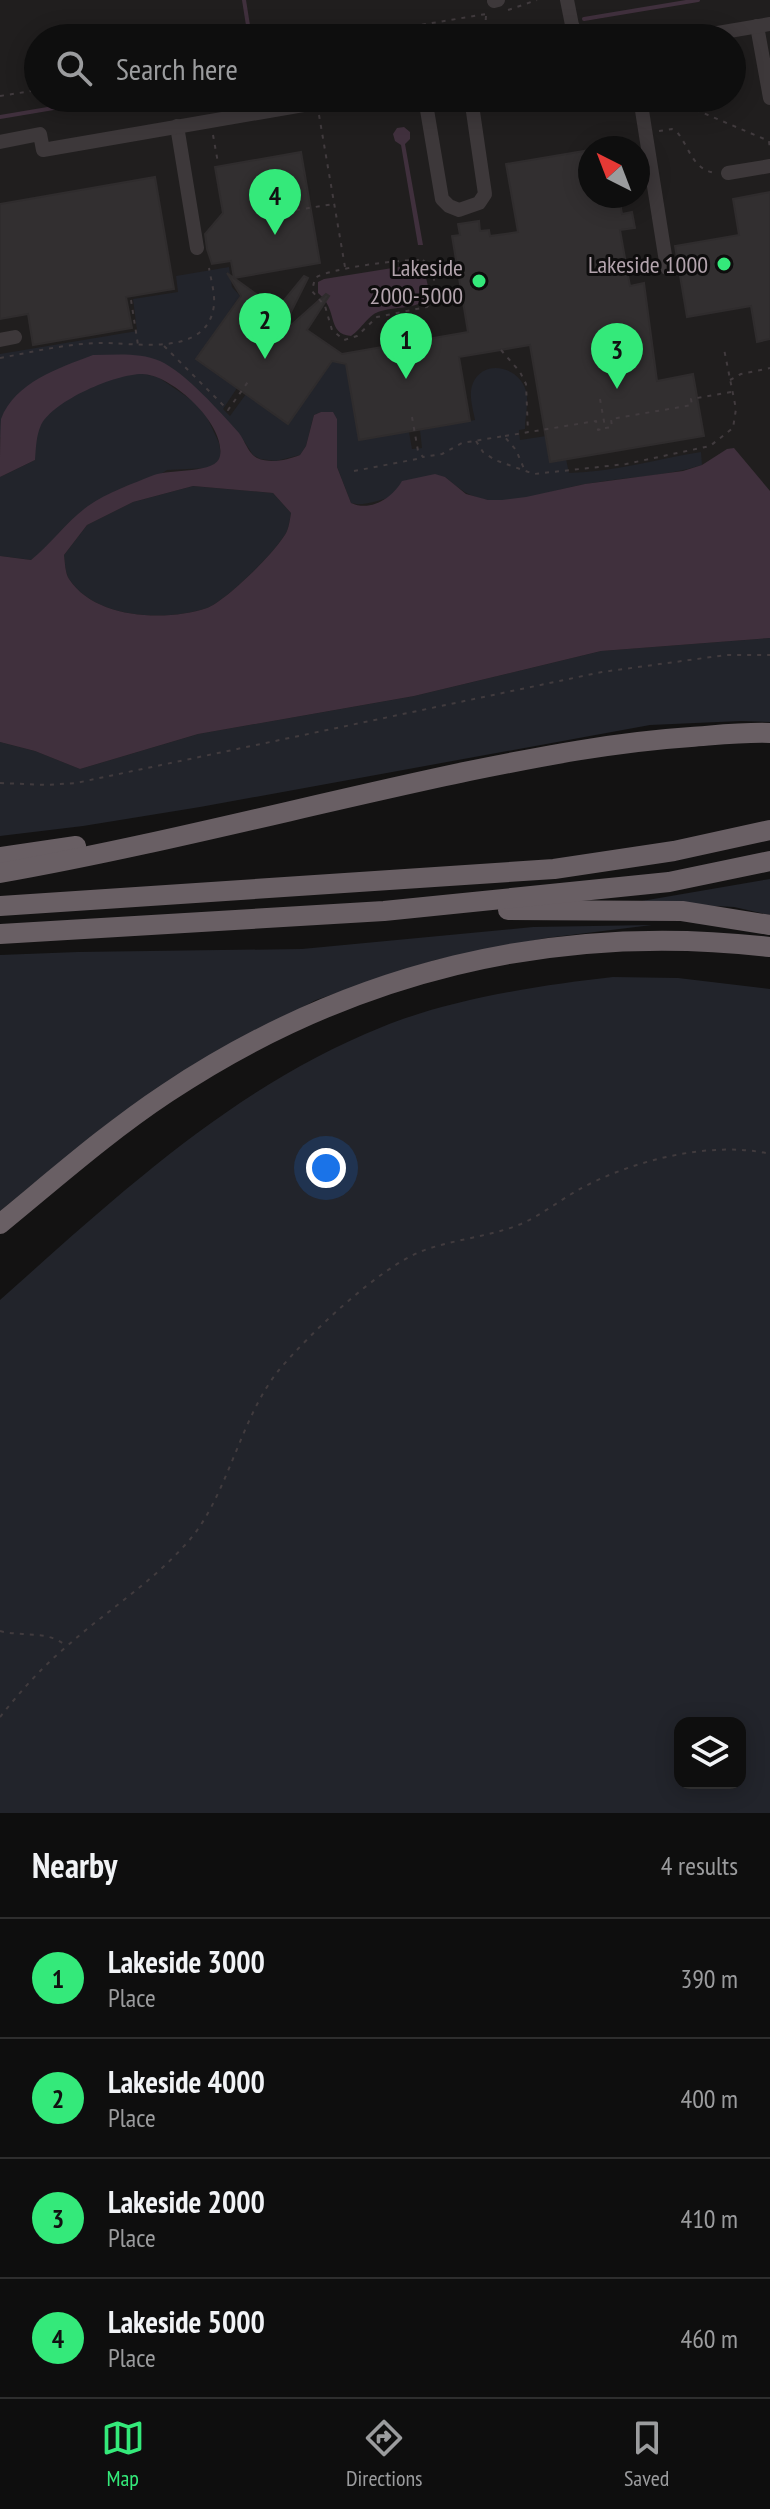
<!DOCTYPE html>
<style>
body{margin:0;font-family:"PT Sans Narrow",sans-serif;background:#171717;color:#f1f3f6}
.controls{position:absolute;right:24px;bottom:24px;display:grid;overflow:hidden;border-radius:16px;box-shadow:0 4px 20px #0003}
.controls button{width:72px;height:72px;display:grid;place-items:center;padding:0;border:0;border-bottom:2px solid #2e2e2e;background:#0e0e0e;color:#f1f3f6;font:40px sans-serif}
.compass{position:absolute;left:578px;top:136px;width:72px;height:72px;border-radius:50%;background:#0e0e0e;box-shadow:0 4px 20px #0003;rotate:318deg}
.you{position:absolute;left:326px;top:1168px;width:28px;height:28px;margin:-20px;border:6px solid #fff;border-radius:50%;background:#1a73e8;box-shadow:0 0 0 12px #1a73e833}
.badge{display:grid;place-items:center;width:52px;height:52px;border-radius:50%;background:#34e97a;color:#111;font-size:26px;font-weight:700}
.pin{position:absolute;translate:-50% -66px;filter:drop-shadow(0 2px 4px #0008)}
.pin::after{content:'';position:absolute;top:42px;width:28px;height:24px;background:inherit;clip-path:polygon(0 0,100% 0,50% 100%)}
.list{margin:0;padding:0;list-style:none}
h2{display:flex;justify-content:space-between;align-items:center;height:104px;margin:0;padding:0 32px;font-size:34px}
h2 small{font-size:26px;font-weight:400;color:#9b9c9e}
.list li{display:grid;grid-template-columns:52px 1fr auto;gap:24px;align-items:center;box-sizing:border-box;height:120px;padding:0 32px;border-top:2px solid #2e2e2e}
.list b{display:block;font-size:30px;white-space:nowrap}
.list p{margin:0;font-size:26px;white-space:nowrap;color:#9b9c9e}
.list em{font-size:26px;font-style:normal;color:#9b9c9e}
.icon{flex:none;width:44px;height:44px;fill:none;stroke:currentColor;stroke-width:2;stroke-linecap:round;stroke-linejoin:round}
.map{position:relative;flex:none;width:770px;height:1813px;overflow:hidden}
.search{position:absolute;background:#0e0e0e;box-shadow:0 4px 20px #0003;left:24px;right:24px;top:24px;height:88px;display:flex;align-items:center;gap:20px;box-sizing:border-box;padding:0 28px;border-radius:44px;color:#9b9c9e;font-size:30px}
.sheet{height:584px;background:#0e0e0e}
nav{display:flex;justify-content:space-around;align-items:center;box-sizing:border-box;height:112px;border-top:2px solid #2e2e2e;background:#0e0e0e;font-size:22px;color:#9b9c9e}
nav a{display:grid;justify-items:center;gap:4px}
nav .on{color:#34e97a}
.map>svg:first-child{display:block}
.built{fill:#201e1e;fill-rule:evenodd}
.green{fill:#22242b;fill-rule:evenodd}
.water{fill:#40303d;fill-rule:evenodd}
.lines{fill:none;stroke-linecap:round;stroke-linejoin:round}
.stream{stroke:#40303d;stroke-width:4}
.building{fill:#322f30;stroke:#2f2c2d;stroke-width:2}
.path{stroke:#413b3e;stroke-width:2;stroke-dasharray:4 6;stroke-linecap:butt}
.minor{stroke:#3d383a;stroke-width:14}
.highway{stroke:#695f64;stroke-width:20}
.poi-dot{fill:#34e97a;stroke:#0e0d0d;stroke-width:3}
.labels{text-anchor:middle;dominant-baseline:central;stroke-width:6;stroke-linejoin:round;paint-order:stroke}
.poi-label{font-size:24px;fill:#b3a4ad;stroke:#0e0d0d;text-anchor:end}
</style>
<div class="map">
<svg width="770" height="1813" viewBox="0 0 770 1813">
<rect width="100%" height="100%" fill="#131212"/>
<path class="built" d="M0,0H770V671L0,813ZM38,38H732V98H38ZM590,148H638V196H590Z"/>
<g class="green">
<path d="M229,267L232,287L240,296L196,359L237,388L223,409L230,416L246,394L288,424L332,361L346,365L359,440L409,432L412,449L422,448L420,430L475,420C473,409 468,394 473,383C484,358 520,367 526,391C529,402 525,417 525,429L519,430L520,440L546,436L550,462L566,459L569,473C614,472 657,459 701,452L702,465C665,477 624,477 586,484C555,489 520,504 488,500C470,498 458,488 445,477C425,484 367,510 351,503L337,467V419L333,413L321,412L314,415L306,446L300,455L276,461L260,459L253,455L240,435L187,381L142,374L158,377L193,401L206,415L219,443L221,455L217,463L209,468L167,470L31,560L0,556V477L35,460L0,437V354L137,331L133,299L178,292L176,276Z"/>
<path d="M193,486L273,493L291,513C290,519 289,525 287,531C279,549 225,602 207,608C166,622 95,619 69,579C65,573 65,562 64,555L87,525L133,502Z"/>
<path d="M770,638V722L741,721L650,725L200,807L83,826L0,836V742L35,751L80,769L198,734L414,696L601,651Z"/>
<path d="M770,879V915L734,907L636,902Z"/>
<path d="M652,925L546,938L435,960L316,1000L195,1064L115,1118L0,1211V955L78,952L302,949L533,927Z"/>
<path d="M613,977L678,978L770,989V1813H0V1300C117,1196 234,1086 382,1027C450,999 541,985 613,977ZM680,1723H740V1783H680Z"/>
</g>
<g class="water">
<path d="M404,127L410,132V139L405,144L423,245H418L401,145L395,141L393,134L397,128Z"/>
<path d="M411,265L424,269L430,295C420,310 398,306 381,311C368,314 362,329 351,336C326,334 339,310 318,293V282L324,279Z"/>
<path d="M93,355C115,355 139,352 160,361C186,373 220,412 239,433C245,441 248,453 257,458C271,464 287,460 300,455L306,446L314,415L321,412H333L337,419V467L351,503C371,512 392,498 402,481L435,474L445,477L466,494L488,500H502L526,497L585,484L683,471L702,465L727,449L734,448L770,491V638L601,651L414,696L198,734L80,769L35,751L0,742V556L31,560C51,544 67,521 88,506C108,492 132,484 154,475C170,469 217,474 220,456C226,424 171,374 142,374C116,374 54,400 41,425C36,436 36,448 35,460L0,477C0,460 0,435 1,419C15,382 59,368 93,355ZM193,486L273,493L291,513C290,519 289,526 287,531C279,549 225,602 207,608C166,622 95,619 69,579C65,573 65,562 64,555L87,525L133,502Z"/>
</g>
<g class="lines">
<g class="stream">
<path d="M244,0L250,38"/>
<path d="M584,19L698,0"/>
<path d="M0,117L113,98"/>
</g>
</g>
<g class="building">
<path d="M590,150V196H619L622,214L632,212L635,228L620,230L630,286L644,283L657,381L693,374L704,436L550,462L530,345L459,357L470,421L359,440L346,364L332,361L288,424L196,359L241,296L227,273L234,278L231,261L212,264L207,249L205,234L223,213L215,167L301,152L320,263L234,278L277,309L304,276L308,278L279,336L326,294L329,296L307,330L342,354L468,332L452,236L460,235L458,224L479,221L480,231L489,230L490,236L518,232L506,164Z"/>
<path d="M155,177L174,289L126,297L132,328L33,345L28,314L0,319V204Z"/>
<path d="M770,192V339L757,342L751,306L687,317L675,246L739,235L733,199Z"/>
</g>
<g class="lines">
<g class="path">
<path d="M508,10L537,0"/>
<path d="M486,16L485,29L489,38"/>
<path d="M343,38L486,14"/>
<path d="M550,38L557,30"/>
<path d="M0,96L38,90"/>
<path d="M207,98L209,109"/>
<path d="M380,98L381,101"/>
<path d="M668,98L769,141L770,150"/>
<path d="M209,102L231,98"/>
<path d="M441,102L458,99"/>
<path d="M319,115L345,267"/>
<path d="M659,131L672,129L677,132C690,148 692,169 715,173"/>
<path d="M213,135L218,163"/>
<path d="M296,210L334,204"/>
<path d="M423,260C436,271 439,293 427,307L377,317L357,336L344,340L332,330L325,306L312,291L315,278C330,268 403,259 423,260Z"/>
<path d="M131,300L138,345"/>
<path d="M164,346L228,410L250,379"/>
<path d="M501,350L520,372L526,384L528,432"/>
<path d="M0,358C32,352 65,344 98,343C133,342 208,359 214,305C215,293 211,280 209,268"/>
<path d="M730,380L741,374L770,368"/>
<path d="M600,399L605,427"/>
<path d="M412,417L418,451L423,457L442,454L462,443L504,436L516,450L525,471"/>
<path d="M605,428L612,427L611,419L692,405L691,399L731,392"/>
<path d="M505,436L596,421L598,430L602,429"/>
<path d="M476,441L483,452L495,460L534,474L626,464L710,446L733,428L736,409L724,349"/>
<path d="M354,471L422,458"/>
<path d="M0,783L47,785L76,783L602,672L726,655H770"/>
<path d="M0,1631C22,1637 49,1630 66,1646"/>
<path d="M0,1717C20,1692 41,1668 66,1647C105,1612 150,1584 185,1545C227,1501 239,1419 279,1370C309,1334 380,1267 422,1251C454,1239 489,1237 521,1224C541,1215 559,1201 578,1190C630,1161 711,1140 770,1154"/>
</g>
<g class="minor">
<path d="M567,0L572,25L579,38"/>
<path d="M494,1L498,0"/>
<path d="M757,26L770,98"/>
<path d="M688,38L770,24"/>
<path d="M425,98L442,199L449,206L459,210L479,203L485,194L471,98"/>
<path d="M640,98L667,268"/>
<path d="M177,126L197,248"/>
<path d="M0,142L40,134L43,150L344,98"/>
<path d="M728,173L770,166"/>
<path d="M0,340L15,337"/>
</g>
<g class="highway">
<path d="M0,857L76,846"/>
<path d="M0,873C158,845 312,804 469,771C543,756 616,742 691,737C718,735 744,732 770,733"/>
<path d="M0,906L554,869L674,851L770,830"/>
<path d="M508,910L682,911L770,925"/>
<path d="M0,934L384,911L669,882L770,861"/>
<path d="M0,1224C55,1179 108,1132 167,1093C349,972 553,922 770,947"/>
</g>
</g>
<g class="poi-dot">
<circle cx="724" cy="264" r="8"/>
<circle cx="479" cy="281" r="8"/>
</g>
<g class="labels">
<g class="poi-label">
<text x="708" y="264">Lakeside 1000</text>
<text x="463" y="267">Lakeside<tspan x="463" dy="28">2000-5000</tspan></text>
</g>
</g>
</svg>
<div class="controls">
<button><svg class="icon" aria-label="layers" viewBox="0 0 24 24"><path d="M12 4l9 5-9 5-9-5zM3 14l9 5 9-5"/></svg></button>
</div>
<svg class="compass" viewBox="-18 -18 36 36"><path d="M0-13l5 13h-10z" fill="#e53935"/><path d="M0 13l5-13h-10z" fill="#9b9c9e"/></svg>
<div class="you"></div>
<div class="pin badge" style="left:406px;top:379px">1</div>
<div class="pin badge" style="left:265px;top:359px">2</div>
<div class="pin badge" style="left:617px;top:389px">3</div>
<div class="pin badge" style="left:275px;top:235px">4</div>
<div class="search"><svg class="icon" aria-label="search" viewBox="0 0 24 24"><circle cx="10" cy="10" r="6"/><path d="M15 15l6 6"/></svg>Search here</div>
</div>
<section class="sheet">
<h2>Nearby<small>4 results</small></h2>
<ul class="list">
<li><span class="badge">1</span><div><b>Lakeside 3000</b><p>Place</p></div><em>390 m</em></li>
<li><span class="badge">2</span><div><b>Lakeside 4000</b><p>Place</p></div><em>400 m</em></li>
<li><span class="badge">3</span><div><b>Lakeside 2000</b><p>Place</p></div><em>410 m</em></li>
<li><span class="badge">4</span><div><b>Lakeside 5000</b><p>Place</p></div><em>460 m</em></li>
</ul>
</section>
<nav>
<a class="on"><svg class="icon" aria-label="map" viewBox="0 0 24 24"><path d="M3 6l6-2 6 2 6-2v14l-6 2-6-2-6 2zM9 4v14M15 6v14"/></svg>Map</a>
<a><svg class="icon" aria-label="directions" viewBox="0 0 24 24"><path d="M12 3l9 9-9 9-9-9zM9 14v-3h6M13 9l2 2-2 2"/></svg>Directions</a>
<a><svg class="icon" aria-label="saved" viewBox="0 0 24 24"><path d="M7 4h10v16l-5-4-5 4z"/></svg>Saved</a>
</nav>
